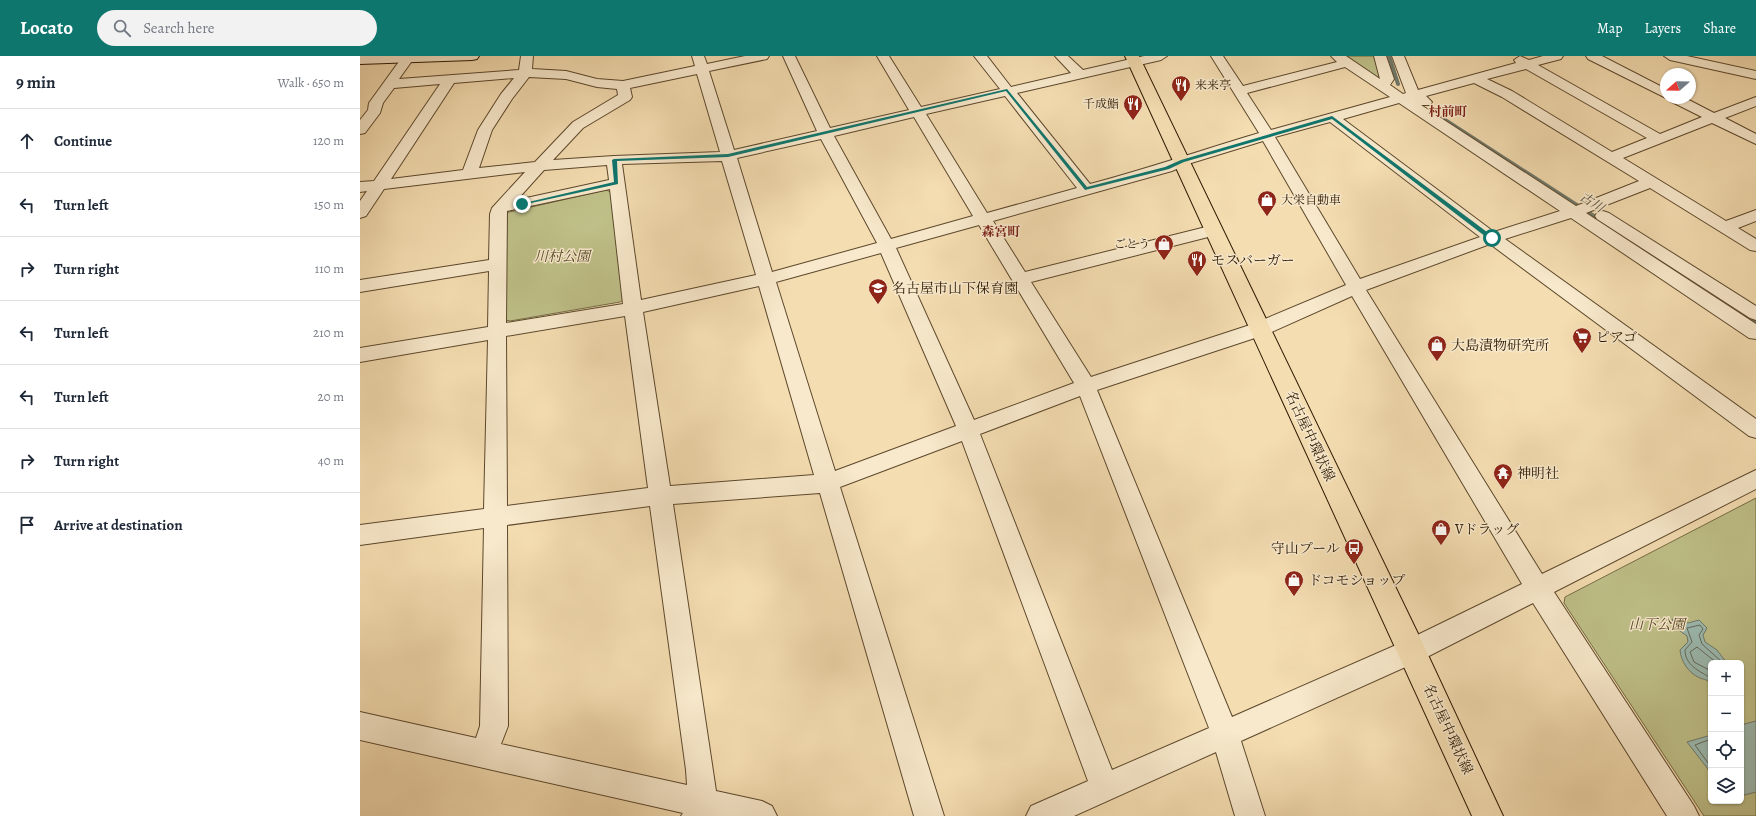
<!DOCTYPE html>
<meta charset="utf-8">
<style>
body{margin:0;font-family:Alegreya,"Noto Serif JP",serif;background:#f2f2f3;color:#1f2937}
.controls{position:absolute;right:12px;bottom:12px;display:grid;overflow:hidden;border-radius:6px;box-shadow:0 1px 3px #0004}
.controls button{width:36px;height:36px;display:grid;place-items:center;padding:0;border:0;border-bottom:1px solid #e0e1e3;background:#fff;color:#1f2937;font:20px sans-serif}
.compass{position:absolute;left:1300px;top:12px;width:36px;height:36px;border-radius:50%;background:#fff;box-shadow:0 1px 3px #0004;rotate:250deg}
.stop{position:absolute;width:12px;height:12px;margin:-9px;border:3px solid #0f766e;border-radius:50%;background:#fff}
.stop.end{background:#0f766e;border-color:#fff;box-shadow:0 1px 4px #0008}
.list{margin:0;padding:0;list-style:none}
h2{display:flex;justify-content:space-between;align-items:center;height:52px;margin:0;padding:0 16px;font-size:17px}
h2 small{font-size:13px;font-weight:400;color:#747a83}
.list li{display:grid;grid-template-columns:26px 1fr auto;gap:12px;align-items:center;box-sizing:border-box;height:64px;padding:0 16px;border-top:1px solid #e0e1e3}
.list b{display:block;font-size:15px;white-space:nowrap}
.list em{font-size:13px;font-style:normal;color:#747a83}
.icon{flex:none;width:22px;height:22px;fill:none;stroke:currentColor;stroke-width:2;stroke-linecap:round;stroke-linejoin:round}
.map{position:relative;flex:none;width:1396px;height:760px;overflow:hidden}
header{display:flex;align-items:center;gap:24px;box-sizing:border-box;height:56px;padding:0 20px;background:#0f766e;color:#fff}
header strong{font-size:19px}
nav{display:flex;gap:22px;margin-inline-start:auto;font-size:14px}
.search{width:280px;height:36px;background:#f2f2f3;display:flex;align-items:center;gap:10px;box-sizing:border-box;padding:0 14px;border-radius:22px;color:#747a83;font-size:15px}
main{display:flex}
aside{flex:1;background:#fff}
.map>svg:first-child{display:block}
.green{fill:#bfc089;stroke:#756c44;fill-rule:evenodd}
.water{fill:#9cbbb2;stroke:#6f796b}
.lines{fill:none;stroke-linecap:round;stroke-linejoin:round}
.shore{stroke:#646959;stroke-width:1}
.stream-far1{stroke:#6f796b;stroke-width:4}
.stream{stroke:#6f796b;stroke-width:5}
.minor-casing{stroke:#5d482c;stroke-width:2}
.secondary-casing{stroke:#2b1700;stroke-width:2}
.primary-casing{stroke:#2b1700;stroke-width:2}
.minor{fill:#f8e9cc;fill-rule:evenodd}
.secondary{fill:#f8e9cc;fill-rule:evenodd}
.primary{fill:#f4ddb1;fill-rule:evenodd}
.route{fill:#0f766e}
.labels{text-anchor:middle;dominant-baseline:central;stroke-width:3;stroke-linejoin:round;paint-order:stroke}
.far-poi-label{font-size:12px;fill:#2b1700;stroke:#f8e9cc;text-anchor:start}
.far-quarter-label{font-size:13px;font-weight:bold;fill:#7a1f14;stroke:#f8e9cc}
.far-water-label{font-size:13px;font-style:italic;fill:#53503e;stroke:#f8e9cc}
.park-label{font-size:14px;font-style:italic;fill:#574a29;stroke:#f8e9cc}
.poi-label{font-size:14px;fill:#2b1700;stroke:#f8e9cc;text-anchor:start}
.street-label{font-size:14px;fill:#2b1700;stroke:#f8e9cc}
</style>
<header>
<strong>Locato</strong>
<div class="search"><svg class="icon" aria-label="search" viewBox="0 0 24 24"><circle cx="10" cy="10" r="6"/><path d="M15 15l6 6"/></svg>Search here</div>
<nav><a>Map</a><a>Layers</a><a>Share</a></nav>
</header>
<main>
<aside>
<h2>9 min<small>Walk · 650 m</small></h2>
<ul class="list">
<li><svg class="icon" aria-label="ahead" viewBox="0 0 24 24"><path d="M12 20V5M6 11l6-6 6 6"/></svg><div><b>Continue</b></div><em>120 m</em></li>
<li><svg class="icon" aria-label="left" viewBox="0 0 24 24"><path d="M17 20v-9H6M10 6l-5 5 5 5"/></svg><div><b>Turn left</b></div><em>150 m</em></li>
<li><svg class="icon" aria-label="right" viewBox="0 0 24 24"><path d="M7 20v-9h11M14 6l5 5-5 5"/></svg><div><b>Turn right</b></div><em>110 m</em></li>
<li><svg class="icon" aria-label="left" viewBox="0 0 24 24"><path d="M17 20v-9H6M10 6l-5 5 5 5"/></svg><div><b>Turn left</b></div><em>210 m</em></li>
<li><svg class="icon" aria-label="left" viewBox="0 0 24 24"><path d="M17 20v-9H6M10 6l-5 5 5 5"/></svg><div><b>Turn left</b></div><em>20 m</em></li>
<li><svg class="icon" aria-label="right" viewBox="0 0 24 24"><path d="M7 20v-9h11M14 6l5 5-5 5"/></svg><div><b>Turn right</b></div><em>40 m</em></li>
<li><svg class="icon" aria-label="arrive" viewBox="0 0 24 24"><path d="M6 21V4h12l-3 4 3 4H6"/></svg><div><b>Arrive at destination</b></div></li>
</ul>
</aside>
<div class="map">
<svg width="1396" height="760" viewBox="0 0 1396 760">
<rect width="100%" height="100%" fill="#f4ddb1"/>
<filter id="stains"><feTurbulence type="fractalNoise" baseFrequency=".005" numOctaves="4"/><feColorMatrix values="0 0 0 0 .2 0 0 0 0 .09 0 0 0 0 .02 0 0 0 .5 -.17"/></filter>
<radialGradient id="worn" r=".72"><stop offset=".6" stop-color="#630" stop-opacity="0"/><stop offset="1" stop-color="#630" stop-opacity=".3"/></radialGradient>
<g class="green">
<path d="M985,0H1017L1020,22L1014,21Z"/>
<path d="M246,134L251,136L264,243L260,246L150,265L145,264V157Z"/>
<path d="M1396,442V760H1344L1204,547L1205,541ZM1351,607H1381V745H1351Z"/>
</g>
<g class="water">
<path d="M1312,563L1328,567L1339,564L1347,572L1343,579L1345,586L1357,594L1367,607H1351V628C1347,623 1345,624 1340,622C1328,617 1321,605 1320,594L1328,586L1327,580L1316,572Z"/>
<path d="M1396,665V736L1381,740V669Z"/>
<path d="M1351,679V717L1327,686Z"/>
</g>
<g class="lines">
<g class="shore">
<path d="M1351,615L1334,606L1330,596L1337,591L1357,607"/>
<path d="M1351,622C1339,615 1325,609 1325,594L1332,586L1327,572L1340,569L1343,573L1339,579L1342,588L1363,607"/>
<path d="M1351,683L1335,689L1351,711"/>
</g>
<g class="stream-far1">
<path d="M1029,0L1038,28"/>
<path d="M1082,62L1243,166"/>
</g>
<path class="stream" d="M1386,259L1396,265"/>
<g class="minor-casing">
<g id="minor">
<path d="M43,0H53L54,2L39,23L159,14L161,0H173L172,13L206,15L237,23L263,25L335,10L332,0H344L347,8L385,0H409L407,3L349,15L374,94L457,75L423,0H435L470,72L549,54L517,0H529L561,51L640,33L614,0H627L651,31L711,17L695,0H708L723,14L784,0H807L801,4L657,37L730,128C787,113 842,94 899,77L851,0H863L883,30L977,6L971,0H986L1020,23L1014,0H1026L1034,23L1030,29L1043,38L1046,37L1032,0H1044L1058,34L1156,7L1154,4L1160,0L1169,4L1183,0H1203L1201,3L1178,9L1300,78L1342,61L1310,45L1308,42H1325L1354,57L1396,41V50L1365,62L1396,78V88L1352,67L1263,102L1366,165L1396,154V165L1378,172L1396,183V195L1390,194L1290,132L1226,157L1396,268V283L1389,282L1211,162L1145,183L1396,363V382L1389,380L1130,188L1006,234L1182,518L1396,414V433L1194,536L1334,750L1339,760H1307L1173,547L1061,604L881,685L905,760H875L856,696L714,760H666L671,750L728,725L602,385L480,431L584,760H554L460,437L313,448L356,735L402,745L412,750L417,760H321L323,757L0,684V656L116,682L120,670L124,472L0,489V469L124,453L128,284L0,306V292L128,271L129,215L0,236V224L129,204L130,158L132,152L165,116L24,133L6,160L0,162V145L7,135L0,136V126L14,125L80,28L34,32L23,47L20,57L5,77L0,78V64L8,54L9,47ZM985,11L1030,41L911,74L887,37ZM1166,13L1287,82L1252,96L1152,35L1127,23ZM337,18L360,96L254,100L193,104L223,72L270,44L272,41L270,32ZM169,21L206,23L237,31L257,33L258,39L213,66L175,106L119,112L132,74L152,43ZM154,22L141,38L118,74L103,114L31,123L94,27ZM1114,27L1142,41L1279,125L1216,150L1061,49H1070L1072,46L1066,40ZM645,40L717,132L627,157L566,58ZM1039,47L1200,155L1134,176L983,63ZM554,61L613,160L531,183L474,80ZM970,66L1120,181L1000,223L915,81ZM461,83L517,187L412,216L377,102ZM903,85L986,229L893,268L731,321L671,226L860,178L862,174L860,170L854,169L665,216L633,165L812,115L828,108ZM362,105L396,219L281,244L262,108ZM247,109L249,124L157,144L184,114ZM250,133L263,248L146,267L147,155ZM619,169L714,327L614,364L536,192ZM521,197L596,370L475,415L416,226ZM399,230L454,419L310,430L283,256ZM992,240L1162,528L1043,586L872,661L737,334L907,278ZM265,260L288,432L147,450L146,280ZM720,340L849,672L752,714L620,378ZM290,450L326,714L327,729L141,688L148,670L147,469Z"/>
<path d="M1226,0H1242L1306,33V42L1228,3Z"/>
<path d="M1304,0H1327L1396,15V23L1310,4Z"/>
<path d="M1243,155L1249,157L1396,250V264L1390,262L1237,163L1235,160L1237,157Z"/>
</g>
</g>
<g class="secondary-casing">
<path id="secondary" d="M0,0H119L117,3L112,4L0,8Z"/>
</g>
<g class="primary-casing">
<path id="primary" d="M765,0H779L1062,586L1143,760H1112Z"/>
</g>
<use href="#minor" class="minor"/>
<use href="#secondary" class="secondary"/>
<use href="#primary" class="primary"/>
</g>
<path class="route" d="M647,33L727,131L805,111L821,104L972,60L1135,182L1130,184L972,63L824,106L809,113L725,134L646,35L368,101L257,105L258,128L162,149L160,148L254,126L252,104L254,103L368,98Z"/>
<defs>
<g id="restaurant-pin" transform="scale(1)"><path d="M0 17L-7.5 6A9.5 9.5 0 1 1 7.5 6Z" fill="#8f2418" stroke="#f8e9cc"/><path d="M-5-6h1v4h1v-4h1v4h1v-4h1v5L-1.5 .5V6h-2V.5L-5-1ZM5-6V6H3V1.5H1.5Q1.5-4 5-6Z" fill="#fff"/></g>
<g id="shop-pin" transform="scale(1)"><path d="M0 17L-7.5 6A9.5 9.5 0 1 1 7.5 6Z" fill="#8f2418" stroke="#f8e9cc"/><path d="M-5-2.5h2.3a2.7 3.5 0 0 1 5.4 0H5L5.5 6h-11ZM-1.5-2.5h3a1.5 2.3 0 0 0-3 0Z" fill="#fff"/></g>
<g id="school-pin" transform="scale(1)"><path d="M0 17L-7.5 6A9.5 9.5 0 1 1 7.5 6Z" fill="#8f2418" stroke="#f8e9cc"/><path d="M0-5L7-2L0 1L-7-2ZM-4 1L0 2.5L4 1V4Q0 6-4 4Z" fill="#fff"/></g>
<g id="supermarket-pin" transform="scale(1)"><path d="M0 17L-7.5 6A9.5 9.5 0 1 1 7.5 6Z" fill="#8f2418" stroke="#f8e9cc"/><path d="M-6-5.5h2.5l.6 2H6L4.5 2H-2.5L-4.4-4H-6ZM-1.5 3.2a1.3 1.3 0 1 0 .1 0ZM3 3.2a1.3 1.3 0 1 0 .1 0Z" fill="#fff"/></g>
<g id="temple-pin" transform="scale(1)"><path d="M0 17L-7.5 6A9.5 9.5 0 1 1 7.5 6Z" fill="#8f2418" stroke="#f8e9cc"/><path d="M0-6L5-2H3V0L6.5 2.5H4V6H1.5V3h-3V6H-4V2.5H-6.5L-3 0V-2H-5Z" fill="#fff"/></g>
<g id="bus-pin" transform="scale(1)"><path d="M0 17L-7.5 6A9.5 9.5 0 1 1 7.5 6Z" fill="#8f2418" stroke="#f8e9cc"/><path d="M-5-6H5V4H4V6H2V4H-2V6H-4V4H-5ZM-3.5-4V0h7V-4ZM-3.5 1.2v1.5H-2V1.2ZM2 1.2v1.5H3.5V1.2Z" fill="#fff"/></g>
</defs>
<g fill-rule="evenodd">
<use href="#restaurant-pin" x="821" y="29"/>
<use href="#restaurant-pin" x="773" y="48"/>
<use href="#shop-pin" x="907" y="144"/>
<use href="#shop-pin" x="804" y="188"/>
<use href="#restaurant-pin" x="837" y="204"/>
<use href="#school-pin" x="518" y="232"/>
<use href="#supermarket-pin" x="1222" y="281"/>
<use href="#shop-pin" x="1077" y="289"/>
<use href="#temple-pin" x="1143" y="417"/>
<use href="#shop-pin" x="1081" y="473"/>
<use href="#bus-pin" x="994" y="492"/>
<use href="#shop-pin" x="934" y="524"/>
</g>
<g class="labels">
<g class="far-poi-label">
<text x="835" y="29">来来亭</text>
<text x="759" y="48" text-anchor="end">千成鮨</text>
<text x="921" y="144">大栄自動車</text>
<text x="790" y="188" text-anchor="end">ごとう</text>
</g>
<g class="far-quarter-label">
<text x="1088" y="55">村前町</text>
<text x="641" y="175">森宮町</text>
</g>
<g class="far-water-label">
<text transform="translate(1232 146) rotate(33)">古川</text>
</g>
<g class="park-label">
<text x="202" y="200">川村公園</text>
<text x="1297" y="568">山下公園</text>
</g>
<g class="poi-label">
<text x="851" y="204">モスバーガー</text>
<text x="532" y="232">名古屋市山下保育園</text>
<text x="1236" y="281">ピアゴ</text>
<text x="1091" y="289">大島漬物研究所</text>
<text x="1157" y="417">神明社</text>
<text x="1095" y="473">Vドラッグ</text>
<text x="980" y="492" text-anchor="end">守山プール</text>
<text x="948" y="524">ドコモショップ</text>
</g>
<g class="street-label">
<text transform="translate(950 380) rotate(65)">名古屋中環状線</text>
<text transform="translate(1088 673) rotate(65)">名古屋中環状線</text>
</g>
</g>
<rect width="100%" height="100%" filter="url(#stains)"/>
<rect width="100%" height="100%" fill="url(#worn)"/>
</svg>
<div class="controls">
<button>+</button>
<button>−</button>
<button><svg class="icon" aria-label="locate" viewBox="0 0 24 24"><circle cx="12" cy="12" r="6"/><path d="M12 2v4M12 18v4M2 12h4M18 12h4"/></svg></button>
<button><svg class="icon" aria-label="layers" viewBox="0 0 24 24"><path d="M12 4l9 5-9 5-9-5zM3 14l9 5 9-5"/></svg></button>
</div>
<svg class="compass" viewBox="-18 -18 36 36"><path d="M0-13l5 13h-10z" fill="#e53935"/><path d="M0 13l5-13h-10z" fill="#747a83"/></svg>
<div class="stop" style="left:1132px;top:182px"></div>
<div class="stop end" style="left:162px;top:148px"></div>
</div>
</main>
